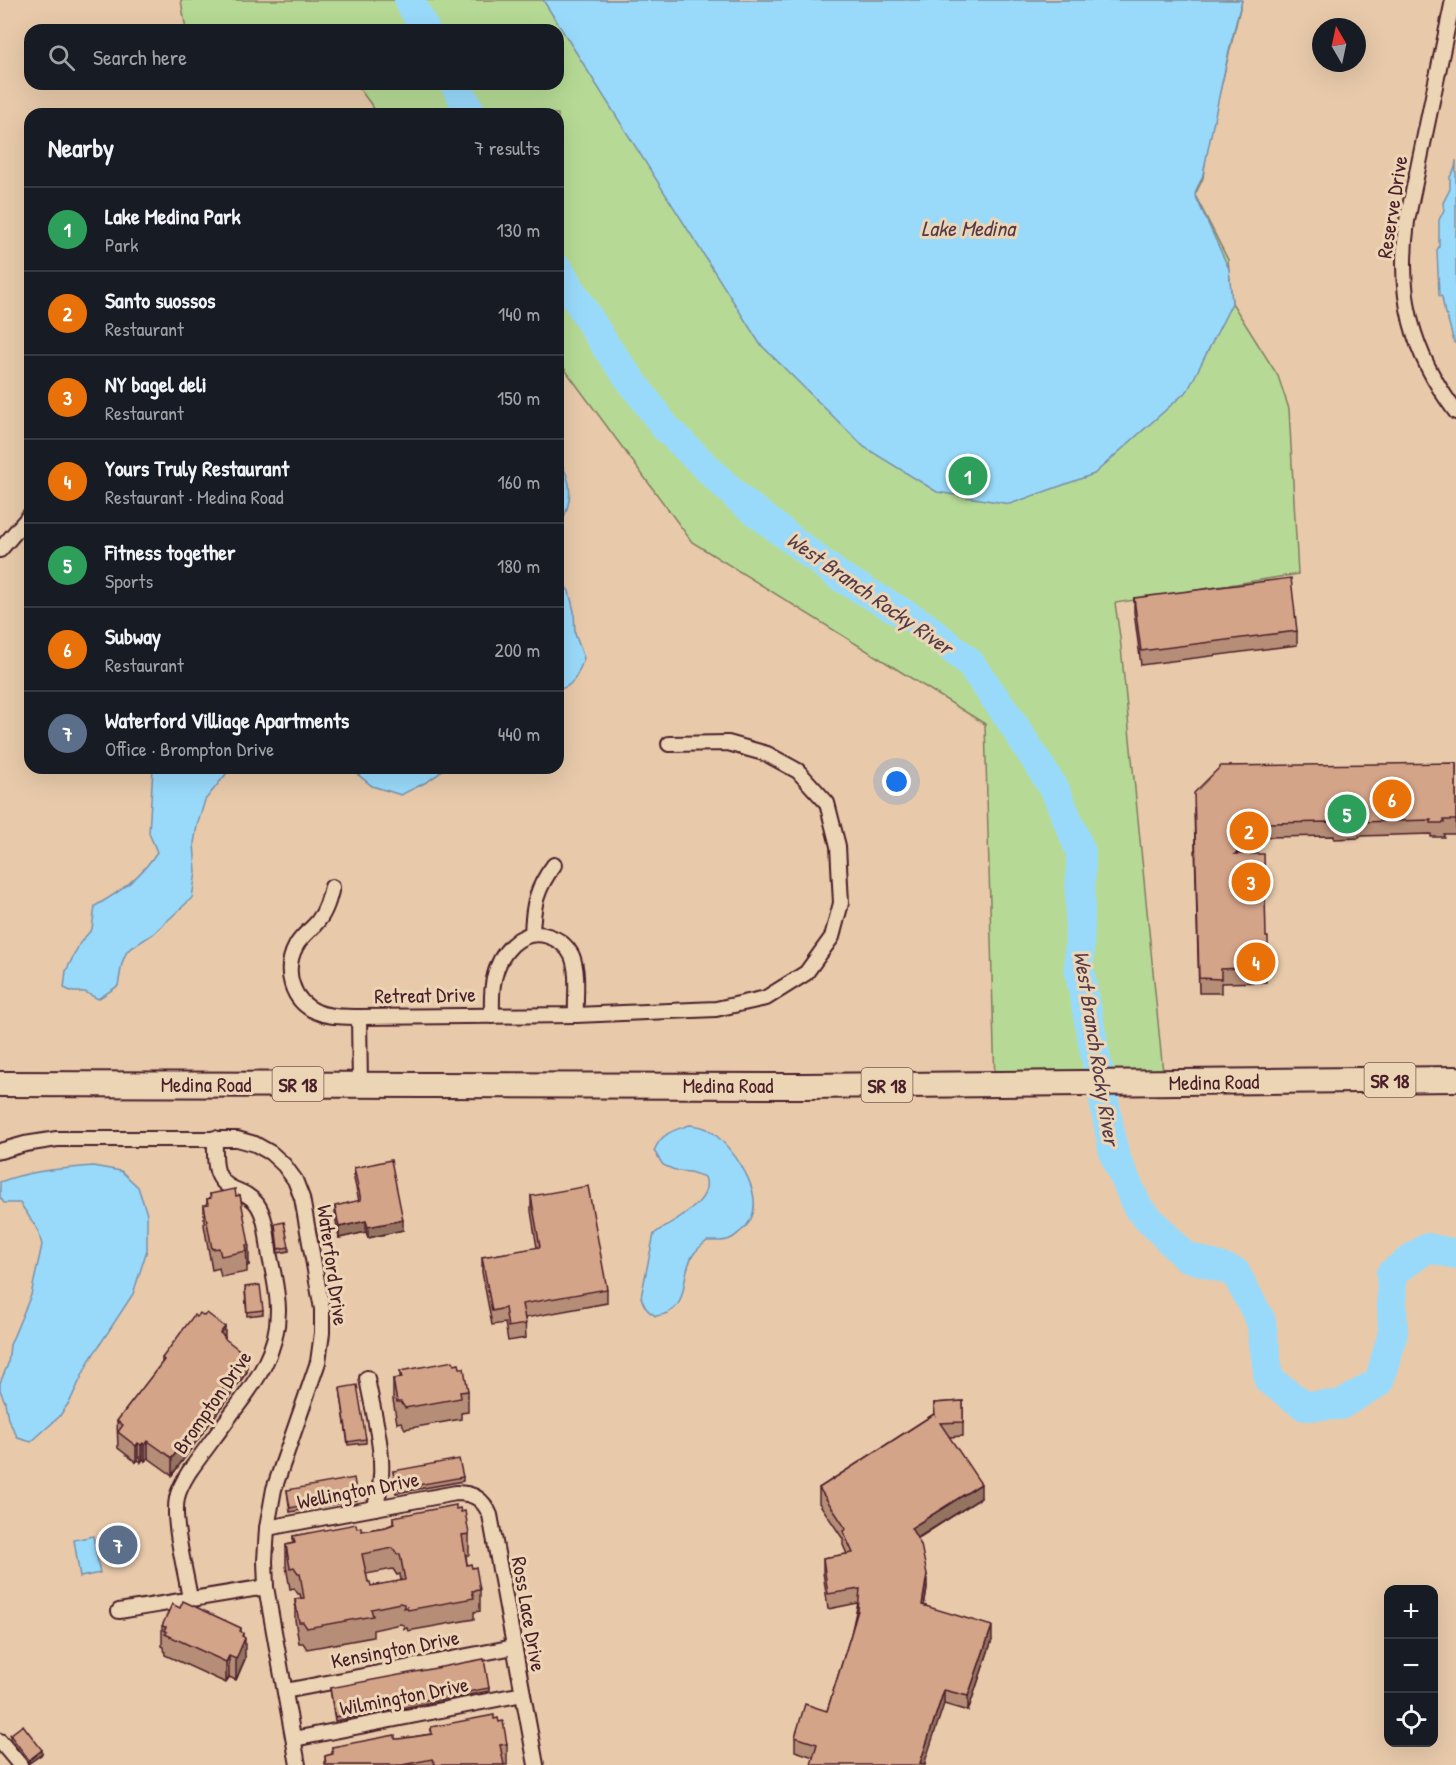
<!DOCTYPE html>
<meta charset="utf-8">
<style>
body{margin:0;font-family:"Patrick Hand",sans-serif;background:#20242c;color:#f1f3f6}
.controls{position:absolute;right:18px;bottom:18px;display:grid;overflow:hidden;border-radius:12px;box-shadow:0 6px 24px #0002}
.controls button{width:54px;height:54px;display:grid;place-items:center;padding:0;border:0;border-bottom:2px solid #363941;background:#171b24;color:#f1f3f6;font:30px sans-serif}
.compass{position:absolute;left:1312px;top:18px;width:54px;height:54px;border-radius:50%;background:#171b24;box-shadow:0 6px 24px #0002;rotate:351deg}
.you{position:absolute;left:897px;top:782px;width:21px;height:21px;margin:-15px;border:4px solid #fff;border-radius:50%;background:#1a73e8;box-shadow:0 0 0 9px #1a73e833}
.badge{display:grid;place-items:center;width:39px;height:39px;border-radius:50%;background:#d1495b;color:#fff;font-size:20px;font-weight:700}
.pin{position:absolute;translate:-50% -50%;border:3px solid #fff;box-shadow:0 2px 6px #0006}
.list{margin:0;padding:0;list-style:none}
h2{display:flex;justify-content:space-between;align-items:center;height:78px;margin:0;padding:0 24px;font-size:26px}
h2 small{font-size:20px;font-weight:400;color:#9ea1a6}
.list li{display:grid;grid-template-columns:39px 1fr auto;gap:18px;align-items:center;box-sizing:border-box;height:84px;padding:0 24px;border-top:2px solid #363941}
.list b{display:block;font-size:22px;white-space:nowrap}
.list p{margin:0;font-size:20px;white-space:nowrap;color:#9ea1a6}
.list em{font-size:20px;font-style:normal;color:#9ea1a6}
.icon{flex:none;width:33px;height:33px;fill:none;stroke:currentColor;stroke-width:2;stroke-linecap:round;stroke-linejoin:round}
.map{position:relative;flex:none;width:1456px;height:1765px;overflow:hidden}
.search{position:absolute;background:#171b24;box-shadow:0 6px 24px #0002;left:24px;top:24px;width:540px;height:66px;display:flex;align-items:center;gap:15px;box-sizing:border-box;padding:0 21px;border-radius:18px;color:#9ea1a6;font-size:22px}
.panel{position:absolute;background:#171b24;box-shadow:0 6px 24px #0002;left:24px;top:108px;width:540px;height:666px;border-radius:18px}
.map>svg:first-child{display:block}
.green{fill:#b6da95;stroke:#807c60;stroke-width:1.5}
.water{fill:#99dafb;stroke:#798fa8;stroke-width:1.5}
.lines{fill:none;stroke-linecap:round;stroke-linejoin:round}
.river{stroke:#99dafb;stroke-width:30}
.street-casing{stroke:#4a1f2b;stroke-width:18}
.highway-casing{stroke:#4a1f2b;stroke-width:28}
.street{stroke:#ecd5b5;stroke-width:14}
.highway{stroke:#ecd5b5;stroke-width:24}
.wall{fill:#b68d76;stroke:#4a1f2b;stroke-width:1.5;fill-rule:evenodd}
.shaded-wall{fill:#947360;stroke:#4a1f2b;stroke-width:1.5}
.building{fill:#d4a489;stroke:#4a1f2b;stroke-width:1.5;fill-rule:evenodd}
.labels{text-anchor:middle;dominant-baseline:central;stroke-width:6;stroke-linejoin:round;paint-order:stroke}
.shield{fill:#ecd5b5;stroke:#7b5654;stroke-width:1.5}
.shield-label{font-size:20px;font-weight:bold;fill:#4a1f2b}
.street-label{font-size:21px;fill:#4a1f2b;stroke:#ecd5b5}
.water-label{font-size:22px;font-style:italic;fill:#563b4a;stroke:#ecd5b5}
</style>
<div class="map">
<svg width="1456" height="1765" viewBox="0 0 1456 1765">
<rect width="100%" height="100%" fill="#e8caaa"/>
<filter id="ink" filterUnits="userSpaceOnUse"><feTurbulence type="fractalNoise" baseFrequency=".0167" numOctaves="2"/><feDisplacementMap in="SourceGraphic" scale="12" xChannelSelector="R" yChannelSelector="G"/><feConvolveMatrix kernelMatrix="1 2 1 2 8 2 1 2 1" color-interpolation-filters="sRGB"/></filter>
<g filter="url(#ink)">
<path class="green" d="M181,0H1242L1208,140L1203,178L1195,195L1228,260L1232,303L1278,376L1289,409L1298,574L1115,603L1120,637L1164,1083L995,1084L985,724L692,542L558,360V114H378L356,84H558V30H186Z"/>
<g class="water">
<path d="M543,0H1242C1226,57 1215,116 1203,174C1202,181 1196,187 1195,195L1229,269L1232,303L1188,390L1094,474L1010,504L937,492L864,447L760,344Z"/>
<path d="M1456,160V344L1454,342L1447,316L1445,314L1442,297L1439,295L1437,250L1439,247V220L1444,210L1443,203L1450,189V177L1455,168Z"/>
<path d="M558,458C575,484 572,503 558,531Z"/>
<path d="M558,577L569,591L574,611L575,634L584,658C579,671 574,688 558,689Z"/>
<path d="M153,768H231L205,800L197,826L194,843L196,872L192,898L153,934L127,951L122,963L118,986L98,999L85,992H73L64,988L66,971L80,943L92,929L95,906C120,892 141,877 157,852L149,833Z"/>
<path d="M350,768H445C431,782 417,786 401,795L372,786Z"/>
<path d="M690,1125C698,1126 706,1127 712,1132C737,1152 774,1204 741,1231C737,1234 735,1237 730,1239C723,1242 714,1241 707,1241C702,1245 696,1250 693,1255C678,1278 693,1311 656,1316C647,1312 644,1306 641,1297L654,1234C671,1220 715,1204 705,1177L690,1172L677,1171L663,1165L654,1151C661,1133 674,1130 690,1125Z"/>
<path d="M93,1166L121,1171L138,1187L147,1214V1250L133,1294L89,1361L70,1401L59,1417L31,1442L18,1438L8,1419L5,1402L0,1390V1383L8,1364L10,1345L31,1295L42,1245L38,1230L20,1203H4L0,1197V1182C30,1170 61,1169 93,1166Z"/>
<path d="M93,1536L100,1573L80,1577L74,1540Z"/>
</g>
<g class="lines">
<g class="river">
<path d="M409,0L425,30"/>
<path d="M455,84L472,114"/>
<path d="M558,269L607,348L666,428L738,498L839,576L922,624L969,662L1008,716L1056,792L1081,852L1079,968L1114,1154L1138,1208L1185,1256L1235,1272L1261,1321L1269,1380L1305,1406L1340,1405L1379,1382L1393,1333L1391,1274L1427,1248L1456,1254"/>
</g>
<g class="street-casing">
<g id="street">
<path d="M1453,0L1407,221C1397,295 1411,352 1456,412"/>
<path d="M0,550L30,515"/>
<path d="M332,887C329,899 326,911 318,921C311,930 301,936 296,946C283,970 291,1001 317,1012C330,1018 345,1016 359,1017L576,1015L716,1009L766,998L806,973L832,937L841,903L838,846L827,803L798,771L767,754L728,743L669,744"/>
<path d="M532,934C533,905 536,889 554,865"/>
<path d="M492,1016C492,1003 491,991 494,979C499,954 520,927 548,936C558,939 567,946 572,956C579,973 575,997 576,1015"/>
<path d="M359,1017L360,1085"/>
<path d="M0,1151L25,1144L57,1139H237L255,1144L271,1153L284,1165L295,1180L302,1198L322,1309V1333L318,1362L274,1489L267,1528L265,1561L266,1587L298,1765"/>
<path d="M367,1378C374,1419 391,1469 374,1508"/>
<path d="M267,1528L456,1493C474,1493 483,1499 490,1515L536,1765"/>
<path d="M190,1599C186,1572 172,1523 177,1498C179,1488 184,1480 189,1472C203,1452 218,1433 232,1413C256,1382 278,1352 278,1311C278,1293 274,1275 270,1257C267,1240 267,1218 257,1204C251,1196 243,1193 234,1189C212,1180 215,1159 215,1138"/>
<path d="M119,1611L266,1587"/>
<path d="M285,1691L514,1647"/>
<path d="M294,1739L523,1694"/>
<path d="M0,1741L20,1765"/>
</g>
</g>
<g class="highway-casing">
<path id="highway" d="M0,1084L804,1086L1456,1079"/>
</g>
<use href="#street" class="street"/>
<use href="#highway" class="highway"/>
</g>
<g class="wall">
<path d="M1134,598L1297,631V645L1141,665L1134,612Z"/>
<path d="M1456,763V834H1444V837H1431V834L1359,836V838L1334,839V836L1266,837L1250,854L1268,950V964H1266V982L1221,983V993H1199L1194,808Z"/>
<path d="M354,1168L403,1230L368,1238L366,1232L339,1238L335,1216V1206L359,1201L354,1179Z"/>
<path d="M210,1194L236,1196L240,1195L249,1265L247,1266V1272L221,1277L219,1268L212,1270L204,1225V1205L207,1204V1199L210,1198Z"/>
<path d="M531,1196L607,1289V1303L525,1318L526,1338L508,1341L505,1323L492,1325L482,1272V1257L537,1248L531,1211Z"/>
<path d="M275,1224L289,1247V1251L278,1253Z"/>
<path d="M245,1291L263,1310V1314L247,1316Z"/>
<path d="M225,1339L247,1372L172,1475L148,1458L145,1461L143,1459L141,1462L138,1460L136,1462L118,1448L117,1421L162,1363V1358Z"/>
<path d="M454,1365L460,1368L468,1391V1412L461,1413V1419L405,1429L401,1422L397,1423L393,1400V1379L400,1378V1371Z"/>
<path d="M340,1388L366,1439V1443L348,1445Z"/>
<path d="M963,1401V1436L949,1437L981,1498L917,1539L927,1588L924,1605L992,1640L968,1711L944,1704L813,1757L795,1751V1737L827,1711L851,1634L858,1603L828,1609L823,1572V1558L847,1554L843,1545V1539L819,1503V1488L934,1414V1403Z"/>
<path d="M393,1471L463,1477V1481L396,1493Z"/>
<path d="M287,1490L357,1496V1500L290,1512Z"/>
<path d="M456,1509L469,1534V1555H466L467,1565L480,1590V1611L474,1612V1619L408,1631L407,1628L404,1629V1625L400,1624L373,1630V1637L307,1649L303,1643H299L295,1620V1599L301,1598L300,1594H298L294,1588L290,1589L286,1566V1545L293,1543V1536L357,1528L361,1531L386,1527L393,1524V1517ZM393,1569L397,1575L400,1574L401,1581L371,1586L368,1582L366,1574Z"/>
<path d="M162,1626L241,1632L243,1637L245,1659L236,1680L229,1677L226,1683L165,1655L164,1647L162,1646Z"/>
<path d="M330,1688H489V1691L335,1721Z"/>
<path d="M494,1719L507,1744V1765H325V1756L332,1754V1747L395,1739H399L431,1734V1727Z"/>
<path d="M10,1735L42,1754L29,1763L10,1739Z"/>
</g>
<g class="shaded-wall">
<path d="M1266,823V837L1235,868V854Z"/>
<path d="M403,1220V1230L368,1238V1227Z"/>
<path d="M366,1221V1232L339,1238V1227Z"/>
<path d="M249,1244V1265L247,1266L246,1245Z"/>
<path d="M225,1327V1343L220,1333Z"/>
<path d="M247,1356V1372L172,1475V1458Z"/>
<path d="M148,1441V1458L145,1461V1445Z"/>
<path d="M138,1443V1460L136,1462V1446Z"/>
<path d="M143,1443V1459L141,1462V1445Z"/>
<path d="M981,1484V1498L911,1542V1528Z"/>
<path d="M927,1574V1588L922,1619V1605Z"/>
<path d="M992,1626V1640L968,1711V1696Z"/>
<path d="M241,1628V1647L242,1636L243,1633V1642L245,1638V1659L236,1680V1659L240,1631Z"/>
<path d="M229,1656V1677L226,1683V1662Z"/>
<path d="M944,1690V1704L924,1765L920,1763Z"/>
<path d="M42,1750V1754L29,1763V1760Z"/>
</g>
<g class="building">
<path d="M1291,578L1297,631L1141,651L1134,598Z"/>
<path d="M1456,763V820H1444V823H1431V820L1359,822V824L1334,825V822L1266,823L1235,854H1264L1266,937H1268V950H1266V967L1221,969V979L1199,978L1194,793L1221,766Z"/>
<path d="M391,1160L403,1220L368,1227L366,1221L339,1227L335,1206L361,1200L354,1168Z"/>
<path d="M588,1186L607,1289L522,1304L526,1324L508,1327L505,1308L492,1311L482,1257L540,1247L531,1196Z"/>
<path d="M235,1189L236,1196L240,1195L249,1244L246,1245L247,1251L221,1256L219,1248L212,1249L204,1205L208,1204L207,1199L211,1198L210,1194Z"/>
<path d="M284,1222L289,1247L278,1249L275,1224Z"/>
<path d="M260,1285L263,1310L247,1312L245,1287Z"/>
<path d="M200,1313L204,1316L207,1313L225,1327L220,1333L225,1337L224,1338L247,1356L172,1458L148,1441L145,1445L143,1443L141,1445L138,1443L136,1446L118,1432L123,1425L117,1421L164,1360L162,1358L194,1315L197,1317Z"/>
<path d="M453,1361L454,1365L459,1364L460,1368H464L468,1391L460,1392L461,1398L405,1408L401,1402H397L393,1379L402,1378L400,1371Z"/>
<path d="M357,1385L366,1439L348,1442L340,1388Z"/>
<path d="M963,1401V1422L940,1423L981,1484L911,1528L921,1545L927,1574L922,1605L992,1626L968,1696L944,1690L920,1763L926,1765H811L817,1744L795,1737L805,1704L827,1711L851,1634L858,1610L860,1589L828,1594L823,1558L853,1553L843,1531L846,1529L819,1488L934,1414L935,1415L934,1403Z"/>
<path d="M459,1459L463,1477L396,1489L393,1471Z"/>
<path d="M354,1478L357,1496L290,1508L287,1490Z"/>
<path d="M456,1505V1509L460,1508L461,1512L465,1511L469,1534L462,1535L467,1565L471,1564L472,1568L476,1567L480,1590L472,1591L474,1598L408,1610L407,1607L404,1608V1604L400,1603L371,1609L373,1616L307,1628L303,1622H299L295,1599L304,1598L300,1573H298L294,1567L290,1568L286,1545L295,1543L293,1536L356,1524L357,1528L361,1527V1531L386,1527L394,1524L393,1517ZM393,1548L397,1554H400L405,1580L371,1586L370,1582H368L362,1554Z"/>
<path d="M183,1601L241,1628L240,1631L243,1633L242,1636L245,1638L236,1659L229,1656L226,1662L165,1634L167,1632L164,1630L166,1627L162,1626L172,1604L180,1608Z"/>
<path d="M484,1659L489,1688L335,1717L330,1688Z"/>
<path d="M494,1715V1719L498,1718L499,1722L503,1721L507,1744L500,1745L504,1765H436L432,1759L402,1765H326L325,1756L333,1754L332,1747L395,1735V1739H399L432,1734L431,1727Z"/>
<path d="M23,1725L42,1750L29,1760L10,1735Z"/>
</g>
</g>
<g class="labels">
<g class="shield">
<rect x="1364.5" y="1063" width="51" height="34" rx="4.5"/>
<rect x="272.5" y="1067" width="51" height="34" rx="4.5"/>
<rect x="861.5" y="1068" width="51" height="34" rx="4.5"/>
</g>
<g class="shield-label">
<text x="1390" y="1080">SR 18</text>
<text x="298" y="1084">SR 18</text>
<text x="887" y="1085">SR 18</text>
</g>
<g class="street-label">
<text transform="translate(1392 207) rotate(-81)">Reserve Drive</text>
<text transform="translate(425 995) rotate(-1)">Retreat Drive</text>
<text transform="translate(1214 1082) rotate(-1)">Medina Road</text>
<text x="206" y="1084">Medina Road</text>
<text x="728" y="1085">Medina Road</text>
<text transform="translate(333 1265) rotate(82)">Waterford Drive</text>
<text transform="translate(212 1402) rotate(-55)">Brompton Drive</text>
<text transform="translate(358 1490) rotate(-11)">Wellington Drive</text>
<text transform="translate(529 1614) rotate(80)">Ross Lace Drive</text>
<text transform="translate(395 1649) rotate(-11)">Kensington Drive</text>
<text transform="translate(404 1696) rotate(-11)">Wilmington Drive</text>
</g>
<g class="water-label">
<text x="968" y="228">Lake Medina</text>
<text transform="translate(870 593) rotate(35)">West Branch Rocky River</text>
<text transform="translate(1097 1048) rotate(81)">West Branch Rocky River</text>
</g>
</g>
</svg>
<div class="controls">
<button>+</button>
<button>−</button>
<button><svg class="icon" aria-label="locate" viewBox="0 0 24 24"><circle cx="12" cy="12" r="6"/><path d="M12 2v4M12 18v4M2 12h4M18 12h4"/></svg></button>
</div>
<svg class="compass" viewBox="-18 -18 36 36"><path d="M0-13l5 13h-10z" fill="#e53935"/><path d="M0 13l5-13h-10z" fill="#9ea1a6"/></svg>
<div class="you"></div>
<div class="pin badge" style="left:968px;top:476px;background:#2e9e5b">1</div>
<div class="pin badge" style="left:1249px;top:831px;background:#e8710a">2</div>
<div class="pin badge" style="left:1251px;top:882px;background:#e8710a">3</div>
<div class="pin badge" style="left:1256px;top:962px;background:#e8710a">4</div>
<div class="pin badge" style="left:1347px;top:814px;background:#2e9e5b">5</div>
<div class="pin badge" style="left:1392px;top:799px;background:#e8710a">6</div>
<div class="pin badge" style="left:118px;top:1545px;background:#5c6f8a">7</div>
<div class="search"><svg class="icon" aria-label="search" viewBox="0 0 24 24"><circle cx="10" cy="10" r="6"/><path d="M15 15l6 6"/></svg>Search here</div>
<section class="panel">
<h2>Nearby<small>7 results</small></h2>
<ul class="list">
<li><span class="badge" style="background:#2e9e5b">1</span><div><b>Lake Medina Park</b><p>Park</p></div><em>130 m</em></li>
<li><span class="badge" style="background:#e8710a">2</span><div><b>Santo suossos</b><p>Restaurant</p></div><em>140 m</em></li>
<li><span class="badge" style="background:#e8710a">3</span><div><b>NY bagel deli</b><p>Restaurant</p></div><em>150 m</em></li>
<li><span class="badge" style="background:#e8710a">4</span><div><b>Yours Truly Restaurant</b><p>Restaurant · Medina Road</p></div><em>160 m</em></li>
<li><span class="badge" style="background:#2e9e5b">5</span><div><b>Fitness together</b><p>Sports</p></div><em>180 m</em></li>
<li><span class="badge" style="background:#e8710a">6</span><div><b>Subway</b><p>Restaurant</p></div><em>200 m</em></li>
<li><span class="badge" style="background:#5c6f8a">7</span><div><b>Waterford Villiage Apartments</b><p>Office · Brompton Drive</p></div><em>440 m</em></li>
</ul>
</section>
</div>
